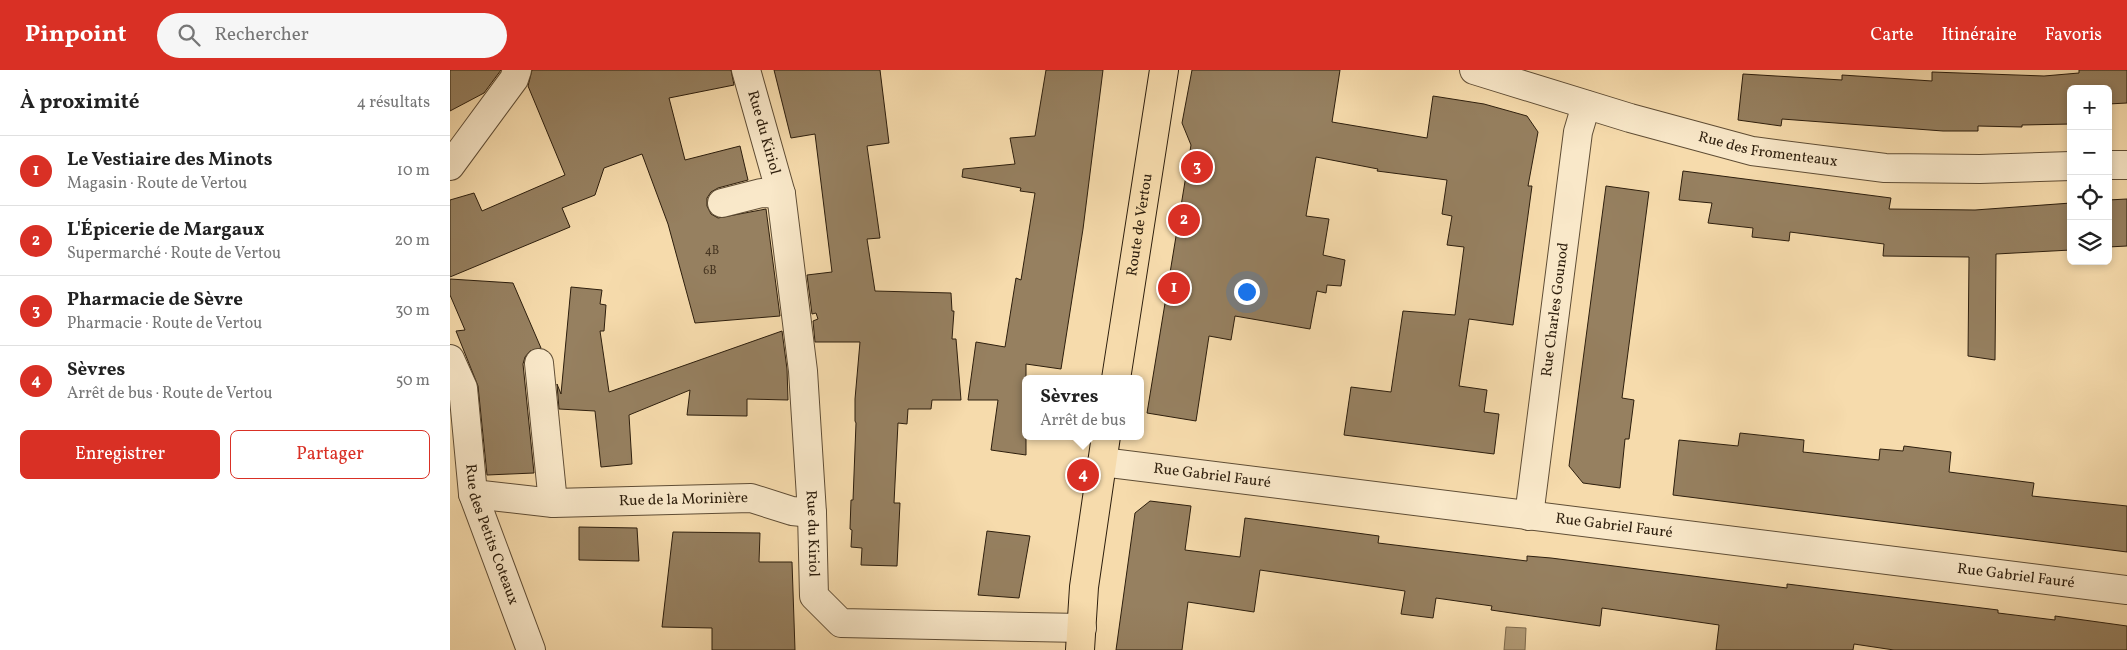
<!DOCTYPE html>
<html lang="fr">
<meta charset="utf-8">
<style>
body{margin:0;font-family:Vollkorn,serif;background:#f6f6f6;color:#222}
.controls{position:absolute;right:15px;top:15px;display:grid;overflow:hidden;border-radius:8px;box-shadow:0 2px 8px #0003}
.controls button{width:45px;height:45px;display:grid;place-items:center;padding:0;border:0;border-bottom:1px solid #e0e0e0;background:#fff;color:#222;font:25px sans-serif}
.you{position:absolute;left:796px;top:221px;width:18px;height:18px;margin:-12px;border:4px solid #fff;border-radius:50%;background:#1a73e8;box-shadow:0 0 0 8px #1a73e833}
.badge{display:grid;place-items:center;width:32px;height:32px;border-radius:50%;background:#d93025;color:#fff;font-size:16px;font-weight:700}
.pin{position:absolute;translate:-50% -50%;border:2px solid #fff;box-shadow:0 1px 5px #0006}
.popup{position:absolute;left:572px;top:305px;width:122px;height:65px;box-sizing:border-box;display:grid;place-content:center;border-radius:8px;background:#fff;filter:drop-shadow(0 1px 4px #0005);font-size:16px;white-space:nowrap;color:#767676}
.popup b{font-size:19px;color:#222}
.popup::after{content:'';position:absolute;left:50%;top:100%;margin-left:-10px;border:10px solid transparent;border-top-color:#fff}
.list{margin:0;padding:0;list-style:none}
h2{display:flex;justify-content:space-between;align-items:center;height:65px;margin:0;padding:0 20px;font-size:21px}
h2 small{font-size:16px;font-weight:400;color:#767676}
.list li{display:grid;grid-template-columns:32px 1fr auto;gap:15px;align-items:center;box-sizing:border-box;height:70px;padding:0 20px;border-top:1px solid #e0e0e0}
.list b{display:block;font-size:19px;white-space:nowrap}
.list p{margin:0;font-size:16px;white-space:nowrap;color:#767676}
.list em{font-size:16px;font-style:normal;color:#767676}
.actions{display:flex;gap:10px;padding:15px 20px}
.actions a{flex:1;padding:11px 0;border:1px solid #d93025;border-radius:8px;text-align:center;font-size:18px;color:#d93025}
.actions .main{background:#d93025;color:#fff}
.icon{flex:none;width:28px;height:28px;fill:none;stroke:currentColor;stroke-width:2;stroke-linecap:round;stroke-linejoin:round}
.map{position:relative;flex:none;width:1677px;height:580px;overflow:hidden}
header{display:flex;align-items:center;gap:30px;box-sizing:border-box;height:70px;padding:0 25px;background:#d93025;color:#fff}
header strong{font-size:24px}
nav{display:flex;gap:28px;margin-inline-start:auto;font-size:18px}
.search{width:350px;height:45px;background:#f6f6f6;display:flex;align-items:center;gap:12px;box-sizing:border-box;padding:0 18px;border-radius:28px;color:#767676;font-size:19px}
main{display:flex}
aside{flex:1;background:#fff}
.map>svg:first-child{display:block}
.water{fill:#b29b76;stroke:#7d694c}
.building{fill:#968060;stroke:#2d1e0d}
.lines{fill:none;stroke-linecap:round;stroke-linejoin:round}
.minor-casing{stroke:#5f4d35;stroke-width:30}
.major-casing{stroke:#2d1e0d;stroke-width:30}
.minor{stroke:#f9e8c9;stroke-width:28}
.major{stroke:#f6dbac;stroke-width:28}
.labels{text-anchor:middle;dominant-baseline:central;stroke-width:4.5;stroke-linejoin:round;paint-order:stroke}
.number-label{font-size:12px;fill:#473622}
.street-label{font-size:15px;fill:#2d1e0d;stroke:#f9e8c9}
</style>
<header>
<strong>Pinpoint</strong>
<div class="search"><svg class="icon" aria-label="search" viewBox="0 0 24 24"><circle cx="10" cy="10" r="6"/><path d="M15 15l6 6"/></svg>Rechercher</div>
<nav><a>Carte</a><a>Itinéraire</a><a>Favoris</a></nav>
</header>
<main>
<aside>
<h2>À proximité<small>4 résultats</small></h2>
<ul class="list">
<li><span class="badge">1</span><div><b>Le Vestiaire des Minots</b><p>Magasin · Route de Vertou</p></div><em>10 m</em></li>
<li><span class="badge">2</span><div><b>L'Épicerie de Margaux</b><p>Supermarché · Route de Vertou</p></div><em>20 m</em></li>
<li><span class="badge">3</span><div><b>Pharmacie de Sèvre</b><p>Pharmacie · Route de Vertou</p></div><em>30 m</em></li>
<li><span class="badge">4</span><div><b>Sèvres</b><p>Arrêt de bus · Route de Vertou</p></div><em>50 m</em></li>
</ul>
<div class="actions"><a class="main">Enregistrer</a><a>Partager</a></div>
</aside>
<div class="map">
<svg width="1677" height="580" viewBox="0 0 1677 580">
<rect width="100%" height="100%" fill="#f6dbac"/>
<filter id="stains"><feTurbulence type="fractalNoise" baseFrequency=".004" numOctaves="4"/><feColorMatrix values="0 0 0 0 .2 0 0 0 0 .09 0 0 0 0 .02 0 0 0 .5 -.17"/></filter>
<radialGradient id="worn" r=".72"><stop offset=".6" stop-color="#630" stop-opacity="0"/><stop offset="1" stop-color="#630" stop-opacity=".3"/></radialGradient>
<path class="water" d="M1056,557L1076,558L1075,580H1054Z"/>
<g class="building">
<path d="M0,0H51L34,23L0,41Z"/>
<path d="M82,0H281L284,15L219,28L235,90L290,76L298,110L268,118L261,122L257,128V136L261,144L268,148L316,139L330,246L245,253L218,154L192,84L154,98L145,125L112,138L120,157L0,207V130L24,123L32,141L115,105L78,16Z"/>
<path d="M324,0H430L439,73L417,76L430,168L417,169L425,221L501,223L502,241H504L502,269H506L511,330H482L481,339H458L457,354L448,353L444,433H450L447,496L411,495L412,478L401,477L402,460L400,459L401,430H403L406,353L405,351V329L410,272H365L363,251L368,249L366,243L362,244L357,205L382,202L365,64L341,68Z"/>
<path d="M596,0H653L633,159L611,299L576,294V385L541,380L548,330H518L526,272L555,277L566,208L571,210L585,123L570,121L571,118L512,107L513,99L565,94L560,68L585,66Z"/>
<path d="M742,0H890L882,52L977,68L983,26L1034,34L1077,46L1088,62L1078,116H1082L1063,255L1019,249L1009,316L1037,320L1034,342L1049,344L1044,384L894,365L901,317L941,322L953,241L1005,245L1014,177L997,175L1002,146L992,144L997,110L927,101L928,99L866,87L856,146L879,149L873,185L895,190L891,216L877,215L876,223L867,221L860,259L785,246L781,270L759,266L746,351L697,343L741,75L732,53Z"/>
<path d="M1629,0H1677V33L1658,34V19H1621V54L1572,55V57L1528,56V61H1493L1332,49L1331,56L1288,50L1293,4L1392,10V5L1482,11V2L1594,6L1629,3Z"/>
<path d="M1233,101L1441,128L1439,139L1525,140L1621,133V180L1546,184L1545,290L1518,286L1519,187L1433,186L1434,174L1340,162L1339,171L1302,167L1303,158L1258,153L1262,133L1229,130Z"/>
<path d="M1156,116L1199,122L1172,328L1184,330L1179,369H1175L1170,418L1133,413L1119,396Z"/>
<path d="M1677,129V176L1658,177V130Z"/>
<path d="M0,209L63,213L91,278L80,281L75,287L73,294L84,403L37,405L28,316L6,261L15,260L0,225Z"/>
<path d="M121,217L152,220L150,234L156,235L154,261H150L159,322L332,261L337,299L338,330L297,329V346L237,345L240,320L179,345L182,394L151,397L145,341L109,339L107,314L111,324Z"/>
<path d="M1290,363L1354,370L1353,382L1429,390L1430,379L1453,381L1454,376L1501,382L1499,402L1584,413L1582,426L1677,436V482L1223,425L1229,370L1288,376Z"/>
<path d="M700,431L741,436L735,480L790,487L795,448L929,466L928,473L1077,491V486L1101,488L1337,518V514L1548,540V543L1605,550V546L1677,556V580H1444L1404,574L1403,580H1266L1269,555L1152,538L1150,556L1041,540L1042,536L986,528L983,548L951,544L955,521L810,500L804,542L738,532L732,580H666L685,443Z"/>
<path d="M129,457L187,458L189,491L129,490Z"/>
<path d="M537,461L580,466L569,528L528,525Z"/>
<path d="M223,462L310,463L309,492H342L345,580H262V558L212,557Z"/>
</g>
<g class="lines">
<g class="minor-casing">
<g id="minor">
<path id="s1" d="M296,0L331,124L353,301L362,443L364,526L391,553L632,558"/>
<path id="s2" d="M1024,0L1180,48L1302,81L1435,98L1530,99L1621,96"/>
<path d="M1658,95H1677"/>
<path d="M0,96L64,9L67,0"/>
<path d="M272,133L311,123L331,124"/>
<path id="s3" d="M0,289L13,318L23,424L81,580"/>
<path d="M89,293L103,433"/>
<path id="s4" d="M652,392L1677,520"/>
<path id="s5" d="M23,424L103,433L301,428L342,441L362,443"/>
<path id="s6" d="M1079,446L1128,62L1136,35"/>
</g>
</g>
<g class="major-casing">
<g id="major">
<path id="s7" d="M666,309L714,0"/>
<path d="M630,580L634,517L656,366"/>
</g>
</g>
<use href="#minor" class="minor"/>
<use href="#major" class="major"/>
</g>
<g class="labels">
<g class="number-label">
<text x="262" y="181">4B</text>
<text x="260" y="201">6B</text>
</g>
<g class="street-label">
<text stroke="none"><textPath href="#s1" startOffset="65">Rue du Kiriol</textPath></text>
<text stroke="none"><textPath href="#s2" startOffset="305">Rue des Fromenteaux</textPath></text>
<text stroke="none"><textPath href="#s7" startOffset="156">Route de Vertou</textPath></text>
<text stroke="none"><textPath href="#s6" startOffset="208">Rue Charles Gounod</textPath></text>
<text stroke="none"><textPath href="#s4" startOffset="111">Rue Gabriel Fauré</textPath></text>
<text stroke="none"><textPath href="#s5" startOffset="211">Rue de la Morinière</textPath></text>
<text stroke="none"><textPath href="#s4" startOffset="516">Rue Gabriel Fauré</textPath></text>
<text stroke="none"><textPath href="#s3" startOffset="182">Rue des Petits Coteaux</textPath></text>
<text stroke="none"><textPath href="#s1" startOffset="470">Rue du Kiriol</textPath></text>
<text stroke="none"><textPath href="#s4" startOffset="921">Rue Gabriel Fauré</textPath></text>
</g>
</g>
<rect width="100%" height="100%" filter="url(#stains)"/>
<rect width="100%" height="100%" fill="url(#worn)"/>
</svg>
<div class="controls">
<button>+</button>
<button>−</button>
<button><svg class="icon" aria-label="locate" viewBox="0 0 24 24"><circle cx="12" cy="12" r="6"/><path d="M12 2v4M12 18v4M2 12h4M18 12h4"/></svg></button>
<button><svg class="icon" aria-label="layers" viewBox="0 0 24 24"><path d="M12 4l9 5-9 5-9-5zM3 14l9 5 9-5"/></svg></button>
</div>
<div class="you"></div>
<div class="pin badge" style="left:724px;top:218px">1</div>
<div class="pin badge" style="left:734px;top:150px">2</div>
<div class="pin badge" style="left:747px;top:97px">3</div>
<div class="pin badge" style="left:633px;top:405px">4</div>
<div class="popup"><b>Sèvres</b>Arrêt de bus</div>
</div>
</main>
